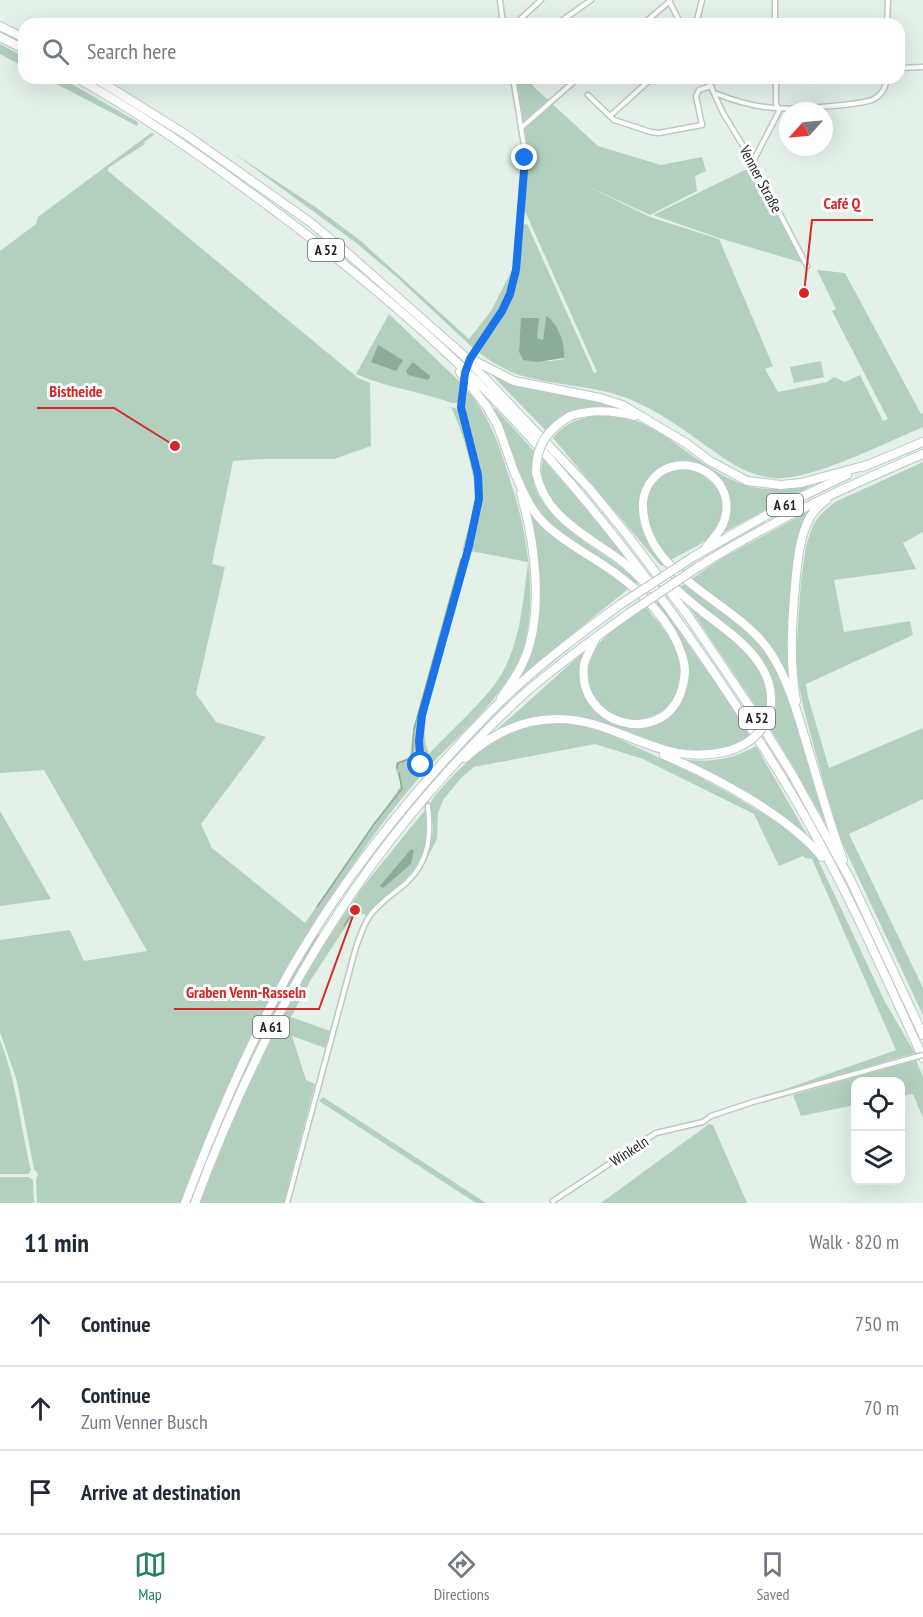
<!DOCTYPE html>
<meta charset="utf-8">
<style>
body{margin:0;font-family:"PT Sans Narrow",sans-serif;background:#f6f6f7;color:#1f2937}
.controls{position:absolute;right:18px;bottom:18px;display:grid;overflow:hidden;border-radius:12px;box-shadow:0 6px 24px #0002}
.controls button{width:54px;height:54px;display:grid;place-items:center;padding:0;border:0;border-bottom:2px solid #e0e1e3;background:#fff;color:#1f2937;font:30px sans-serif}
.compass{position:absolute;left:779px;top:102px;width:54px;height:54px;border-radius:50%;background:#fff;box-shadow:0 6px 24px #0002;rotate:243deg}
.stop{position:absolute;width:18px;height:18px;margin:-14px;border:4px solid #1a73e8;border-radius:50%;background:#fff}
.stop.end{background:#1a73e8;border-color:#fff;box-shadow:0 2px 6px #0008}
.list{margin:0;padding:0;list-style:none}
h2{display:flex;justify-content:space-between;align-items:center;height:78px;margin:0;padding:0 24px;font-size:26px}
h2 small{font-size:20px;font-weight:400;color:#747a83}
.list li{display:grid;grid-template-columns:39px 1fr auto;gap:18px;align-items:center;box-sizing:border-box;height:84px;padding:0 24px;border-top:2px solid #e0e1e3}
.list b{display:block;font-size:22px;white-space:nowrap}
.list p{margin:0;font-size:20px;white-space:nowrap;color:#747a83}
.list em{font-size:20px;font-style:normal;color:#747a83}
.icon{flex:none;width:33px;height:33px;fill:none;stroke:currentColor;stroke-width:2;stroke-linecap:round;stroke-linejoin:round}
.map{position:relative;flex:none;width:923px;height:1203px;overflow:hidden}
.search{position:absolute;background:#fff;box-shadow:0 6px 24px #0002;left:18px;right:18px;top:18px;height:66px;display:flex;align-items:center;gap:15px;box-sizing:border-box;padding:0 21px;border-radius:18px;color:#747a83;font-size:22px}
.sheet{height:330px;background:#fff}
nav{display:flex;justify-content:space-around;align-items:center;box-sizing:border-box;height:84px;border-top:2px solid #e0e1e3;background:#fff;font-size:16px;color:#747a83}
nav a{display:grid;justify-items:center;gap:3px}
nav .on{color:#278359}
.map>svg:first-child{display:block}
.green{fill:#b3d0bf;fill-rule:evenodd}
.water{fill:#8cab99}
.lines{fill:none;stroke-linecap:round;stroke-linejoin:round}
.stream{stroke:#8cab99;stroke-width:1.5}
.street-tunnel{stroke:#bcc9c2;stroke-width:4;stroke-dasharray:4 2;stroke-linecap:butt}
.street-casing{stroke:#bcc9c1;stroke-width:7}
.highway-casing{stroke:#bcc9c1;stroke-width:10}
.street{stroke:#fff;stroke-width:4}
.highway{stroke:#fff;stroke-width:8}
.street-bridge-casing{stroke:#bcc9c1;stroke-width:7;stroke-linecap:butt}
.highway-bridge-casing{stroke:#bcc9c1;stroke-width:10;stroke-linecap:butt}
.street-bridge{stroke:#fff;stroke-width:4}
.highway-bridge{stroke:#fff;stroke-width:8}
.route{stroke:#1a73e8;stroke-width:8}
.labels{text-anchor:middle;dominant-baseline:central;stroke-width:6;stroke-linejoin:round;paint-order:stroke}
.shield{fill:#fff;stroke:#646866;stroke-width:1.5}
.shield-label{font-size:14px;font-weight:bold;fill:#222724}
.street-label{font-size:15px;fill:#222724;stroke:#fff}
.leader{fill:none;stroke:#d62828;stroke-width:2}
.callout-dot{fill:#d62828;stroke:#fff;stroke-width:2}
.callout-label{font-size:16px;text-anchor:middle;font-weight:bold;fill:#d62828;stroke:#fff;stroke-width:6;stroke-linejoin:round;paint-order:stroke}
</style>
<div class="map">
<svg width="923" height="1203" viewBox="0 0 923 1203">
<rect width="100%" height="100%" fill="#e3f1e9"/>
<g class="green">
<path d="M0,44L24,57V67L0,54Z"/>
<path d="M45,78H61L138,122L137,126Z"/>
<path d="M515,78H527L534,87L598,146L661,165L702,157L706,171L695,176L697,191L650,215L587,186L650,217L719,239L773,366L765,369L778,392L827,382L834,377L845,382L860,375L883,421L888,419L832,311L836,309L817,270L845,273L921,414L923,413V427C887,442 809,482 773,478C752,476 735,466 719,455C688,433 658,409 621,396C588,385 552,385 519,375C504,370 491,361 479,353C490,335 505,317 512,296C520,273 520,249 522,225L527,224L594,373L597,372L524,209L527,158ZM546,316L564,359L551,361L524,360L519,352L520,339L543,340Z"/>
<path d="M151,133L155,134L144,142L145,144L108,168V171L358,378L370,383L371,446L334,459H260L233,461L212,564L225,567L196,694L216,722L266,737L201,824L212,848L305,923L401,786L396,769V763L410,757L413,729L422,698L430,700C425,718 421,736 429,754C450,731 486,700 501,675C521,641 523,600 528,562L470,551C476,526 485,499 480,473C475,446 459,418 468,391C493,420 503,457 514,493C528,537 537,601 524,646C519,665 505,685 492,701C469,729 441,752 417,780C378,826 344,877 311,927L327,940L361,889L425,810C434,869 402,877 368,916L356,911L310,981L291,1017L330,1031L325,1048L292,1036L306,1080L315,1084L288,1186L290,1187L285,1203H37L36,1180L38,1174L34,1169L17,1081L0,1032V940L70,930L84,961L147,951L44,770L0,773V251L36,224L38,217Z"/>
<path d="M232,152L314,206L361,241L469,339L491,311L512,270C512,300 491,326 473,348L398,278L355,242Z"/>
<path d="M749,168L754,169L803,263L719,238L653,215Z"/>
<path d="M389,314L460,382L458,403H452C420,391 387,388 356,374Z"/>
<path d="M821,361L824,377L794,383L790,367Z"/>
<path d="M492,375L524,387L600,401L625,410L569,413L560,417L545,430Z"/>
<path d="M451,407L459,410L477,481L475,511L467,551L462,550C467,532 474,513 475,494C475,472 461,427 451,407Z"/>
<path d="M495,408L534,451C532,465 531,479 537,492C556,532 608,553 639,582L634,586L557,532L536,509L519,478L511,449L493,410Z"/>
<path d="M602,414C612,415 624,416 634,420C674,435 703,471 745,485C769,493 789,487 813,485L721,534L726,497L700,467L661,471L640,506L666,564L661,566L553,438C565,422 583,417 602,414Z"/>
<path d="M543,459L587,510L638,573C610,553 567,528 548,500C541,488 540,472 543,459Z"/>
<path d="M923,462V532L903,543L916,569L834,580L844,632L910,621L913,635L806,684L808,697L829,768L923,728V799L849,834L923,988V1015L837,832L804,710L799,686L796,656L801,581L806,546L813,525L822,513L835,502Z"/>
<path d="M685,468C717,476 737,507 711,535C701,546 684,552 671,560C649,540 633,498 662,476C669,471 677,470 685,468Z"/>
<path d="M527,508C553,544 596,560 628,589L517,679L535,627Z"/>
<path d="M813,509L797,552L792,690L780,661L690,580L722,558Z"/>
<path d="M685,584L734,620L766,649L785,686L830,831L770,728C773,720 776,711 776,701C776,653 712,616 680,587Z"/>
<path d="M658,601L717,685L750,736L736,746L688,754L557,716L526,719L492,734L590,646L582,673L597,711L611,721L619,725L639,726L679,702L686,663L653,604Z"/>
<path d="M685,601C719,627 783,667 763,717Z"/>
<path d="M646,607C658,623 673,638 679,657C699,723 600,746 589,682C586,667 591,651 602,640C614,626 632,617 646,607Z"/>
<path d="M564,722L602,731L692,773L734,796L789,829L814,851L885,1002L915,1053L754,1100L896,1050L812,859L805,858L803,856L779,866L754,814L643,759L595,744L474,767L461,778L443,800L438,813L437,839L420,872C425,858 433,843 433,828C433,821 429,812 430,805C432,797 444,786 449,780C482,744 514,724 564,722Z"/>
<path d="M756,746L809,838L680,759C708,763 732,760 756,746Z"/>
<path d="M0,811L51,899L0,906Z"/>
<path d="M0,1040C17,1082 20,1126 31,1170L28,1174H0Z"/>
<path d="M916,1060L923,1077V1118L913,1094L901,1096L900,1082H856L855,1105L801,1116L793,1095Z"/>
<path d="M323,1097L486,1203H476L319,1101Z"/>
<path d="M709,1124L713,1125L747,1203H601Z"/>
<path d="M0,1177H28L33,1180L34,1203H0Z"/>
</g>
<g class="water">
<path d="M546,316C558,322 566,346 564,358L537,362L523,360L519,352L521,318H539L537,338L543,340Z"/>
<path d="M378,345L403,360L396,371L371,362Z"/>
<path d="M412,363H414L430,376V378L428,380L408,375L406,371Z"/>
<path d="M411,849L414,850L411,864L383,888L380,886Z"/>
</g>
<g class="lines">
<g class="stream">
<path d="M397,768L398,763L412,758L414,729L461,559"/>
<path d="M317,907L374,824L402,789L399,773"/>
<path d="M344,926L358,904"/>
</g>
<path class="street-tunnel" d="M422,772L428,806"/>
<g class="street-casing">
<g id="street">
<path d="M500,0L503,24"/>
<path d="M775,0V24"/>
<path d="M669,1L681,24"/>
<path d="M515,24L541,0"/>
<path d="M557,24L591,0"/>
<path d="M643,24L670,1"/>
<path d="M696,24L702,0"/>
<path d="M887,24L888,0"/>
<path d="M899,68L923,67"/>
<path d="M707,78L723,113L753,162L807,266"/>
<path d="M717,94C735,101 756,107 775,108C792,110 858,105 872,100C881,96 887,87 886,78"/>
<path d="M588,95L614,120L651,132L659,133L702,125L696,96L699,90L711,86"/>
<path d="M610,116L652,78"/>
<path d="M521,128L578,78"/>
<path d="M753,162L779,111L776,103V78"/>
<path d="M479,344L502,311L510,294L516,270L526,158L513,78"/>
<path d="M422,772L419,741L422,715L469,546L479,499L478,475L461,407L462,391"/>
<path d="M553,1201L656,1133L703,1122L711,1116L753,1102L908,1059"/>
<path d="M287,1203L356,947C360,937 363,926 369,917C379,902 394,894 406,883C430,861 431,835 428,806"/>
</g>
</g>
<g class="highway-casing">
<g id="highway">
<path d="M0,26L24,38"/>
<path d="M0,37L24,49"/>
<path d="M77,78C141,114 200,155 259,199C342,260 424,327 496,401C578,485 649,577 715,674C747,722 779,770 807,820C850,896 886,978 923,1058"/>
<path d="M95,78L185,134L310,222L345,251L462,354L589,488L628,536L689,617L754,713L792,774L851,881L923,1035"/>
<path d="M471,359L514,381L600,398L622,405L686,443L710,461L747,481L781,485L801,483L867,465"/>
<path d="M460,372L487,407L498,426L515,474"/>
<path d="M570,416C592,409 612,410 634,416"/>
<path d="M863,467L923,442"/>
<path d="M514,471C522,489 529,508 543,522C560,539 582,551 602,564C635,585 673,620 683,659C687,671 684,683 680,695C658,748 576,723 584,665C586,656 591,648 595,640"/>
<path d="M536,472C545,518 588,536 623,562C632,570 641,579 650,588"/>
<path d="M705,549C713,538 724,528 726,514C732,477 689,452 659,473C648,482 642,495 643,509C647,579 741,603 772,655C790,684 799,719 809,752C820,788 830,824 843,860"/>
<path d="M693,557L784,505L847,475"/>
<path d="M698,567C770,522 845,487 923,454"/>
<path d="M668,581C679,592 690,602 703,612C734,636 779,665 770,711"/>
<path d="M501,698C510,685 519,673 525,658C544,611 535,542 521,494"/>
<path d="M796,701C789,659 792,618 796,575C798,557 800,538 808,521C812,512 818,506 826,500"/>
<path d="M664,755C713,776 789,816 822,857"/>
<path d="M465,758C503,724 546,710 596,725C645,740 673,764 728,751"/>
<path d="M185,1203C211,1134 240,1065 274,1000C331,892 409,794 495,707C533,669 577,636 621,604"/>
<path d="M195,1203C255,1042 334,896 451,768C474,743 498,717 524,694C557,665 593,639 628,614"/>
</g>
</g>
<use href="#street" class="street"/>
<use href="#highway" class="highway"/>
<g class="street-bridge-casing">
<g id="street-bridge">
<path d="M462,391C463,373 470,359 479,344"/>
<path d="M908,1059L923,1055"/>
</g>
</g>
<g class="highway-bridge-casing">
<g id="highway-bridge">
<path d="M536,472C536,445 548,429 570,416"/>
<path d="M621,604L693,557"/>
<path d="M628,614L698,567"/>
<path d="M728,751C750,744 763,733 770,711"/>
</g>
</g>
<use href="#street-bridge" class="street-bridge"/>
<use href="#highway-bridge" class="highway-bridge"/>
</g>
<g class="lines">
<path class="route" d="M421,765L419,741L422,715L469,546L479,499L478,475L461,407L465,373L470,359L502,311L510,294L516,270L525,158"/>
</g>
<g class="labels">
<g class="shield">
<rect x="308" y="239" width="36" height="22" rx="4.5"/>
<rect x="767" y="494" width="36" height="22" rx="4.5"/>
<rect x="739" y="707" width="36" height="22" rx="4.5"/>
<rect x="253" y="1016" width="36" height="22" rx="4.5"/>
</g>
<g class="shield-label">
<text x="326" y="250">A 52</text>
<text x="785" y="505">A 61</text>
<text x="757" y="718">A 52</text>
<text x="271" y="1027">A 61</text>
</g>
<g class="street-label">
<text transform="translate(761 179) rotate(62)">Venner Straße</text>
<text transform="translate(629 1151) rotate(-33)">Winkeln</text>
</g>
</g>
<path class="leader" d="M804 293L812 220H873M175 446L114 408H37M355 910L319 1009H174"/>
<g class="callout-dot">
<circle cx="804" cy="293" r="6"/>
<circle cx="175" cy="446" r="6"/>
<circle cx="355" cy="910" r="6"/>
</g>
<g class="callout-label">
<text x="842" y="209">Café Q</text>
<text x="76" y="397">Bistheide</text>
<text x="246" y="998">Graben Venn-Rasseln</text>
</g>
</svg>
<div class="controls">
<button><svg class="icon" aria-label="locate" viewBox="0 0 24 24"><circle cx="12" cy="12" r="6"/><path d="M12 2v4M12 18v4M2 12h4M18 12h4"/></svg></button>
<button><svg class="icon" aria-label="layers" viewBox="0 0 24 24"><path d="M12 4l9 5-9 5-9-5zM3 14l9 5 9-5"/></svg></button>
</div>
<svg class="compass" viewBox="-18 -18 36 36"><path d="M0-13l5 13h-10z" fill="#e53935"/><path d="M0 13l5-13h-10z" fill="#747a83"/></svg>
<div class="stop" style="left:421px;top:765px"></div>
<div class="stop end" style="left:525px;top:158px"></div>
<div class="search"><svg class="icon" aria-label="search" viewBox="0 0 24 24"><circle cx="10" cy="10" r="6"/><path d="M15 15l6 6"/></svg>Search here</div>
</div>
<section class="sheet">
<h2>11 min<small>Walk · 820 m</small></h2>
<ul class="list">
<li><svg class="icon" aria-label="ahead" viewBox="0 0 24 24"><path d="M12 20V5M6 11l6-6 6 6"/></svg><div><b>Continue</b></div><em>750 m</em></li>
<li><svg class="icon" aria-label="ahead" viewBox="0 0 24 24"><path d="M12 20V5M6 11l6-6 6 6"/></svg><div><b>Continue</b><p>Zum Venner Busch</p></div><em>70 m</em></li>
<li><svg class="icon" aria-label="arrive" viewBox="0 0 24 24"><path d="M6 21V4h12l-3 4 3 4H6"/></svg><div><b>Arrive at destination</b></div></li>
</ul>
</section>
<nav>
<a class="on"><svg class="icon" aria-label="map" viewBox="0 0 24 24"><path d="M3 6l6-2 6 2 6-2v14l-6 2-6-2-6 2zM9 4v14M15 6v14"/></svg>Map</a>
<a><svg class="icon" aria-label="directions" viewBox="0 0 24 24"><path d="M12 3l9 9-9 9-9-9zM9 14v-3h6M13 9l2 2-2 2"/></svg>Directions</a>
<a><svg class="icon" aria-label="saved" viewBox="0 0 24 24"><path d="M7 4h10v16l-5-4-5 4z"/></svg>Saved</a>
</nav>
